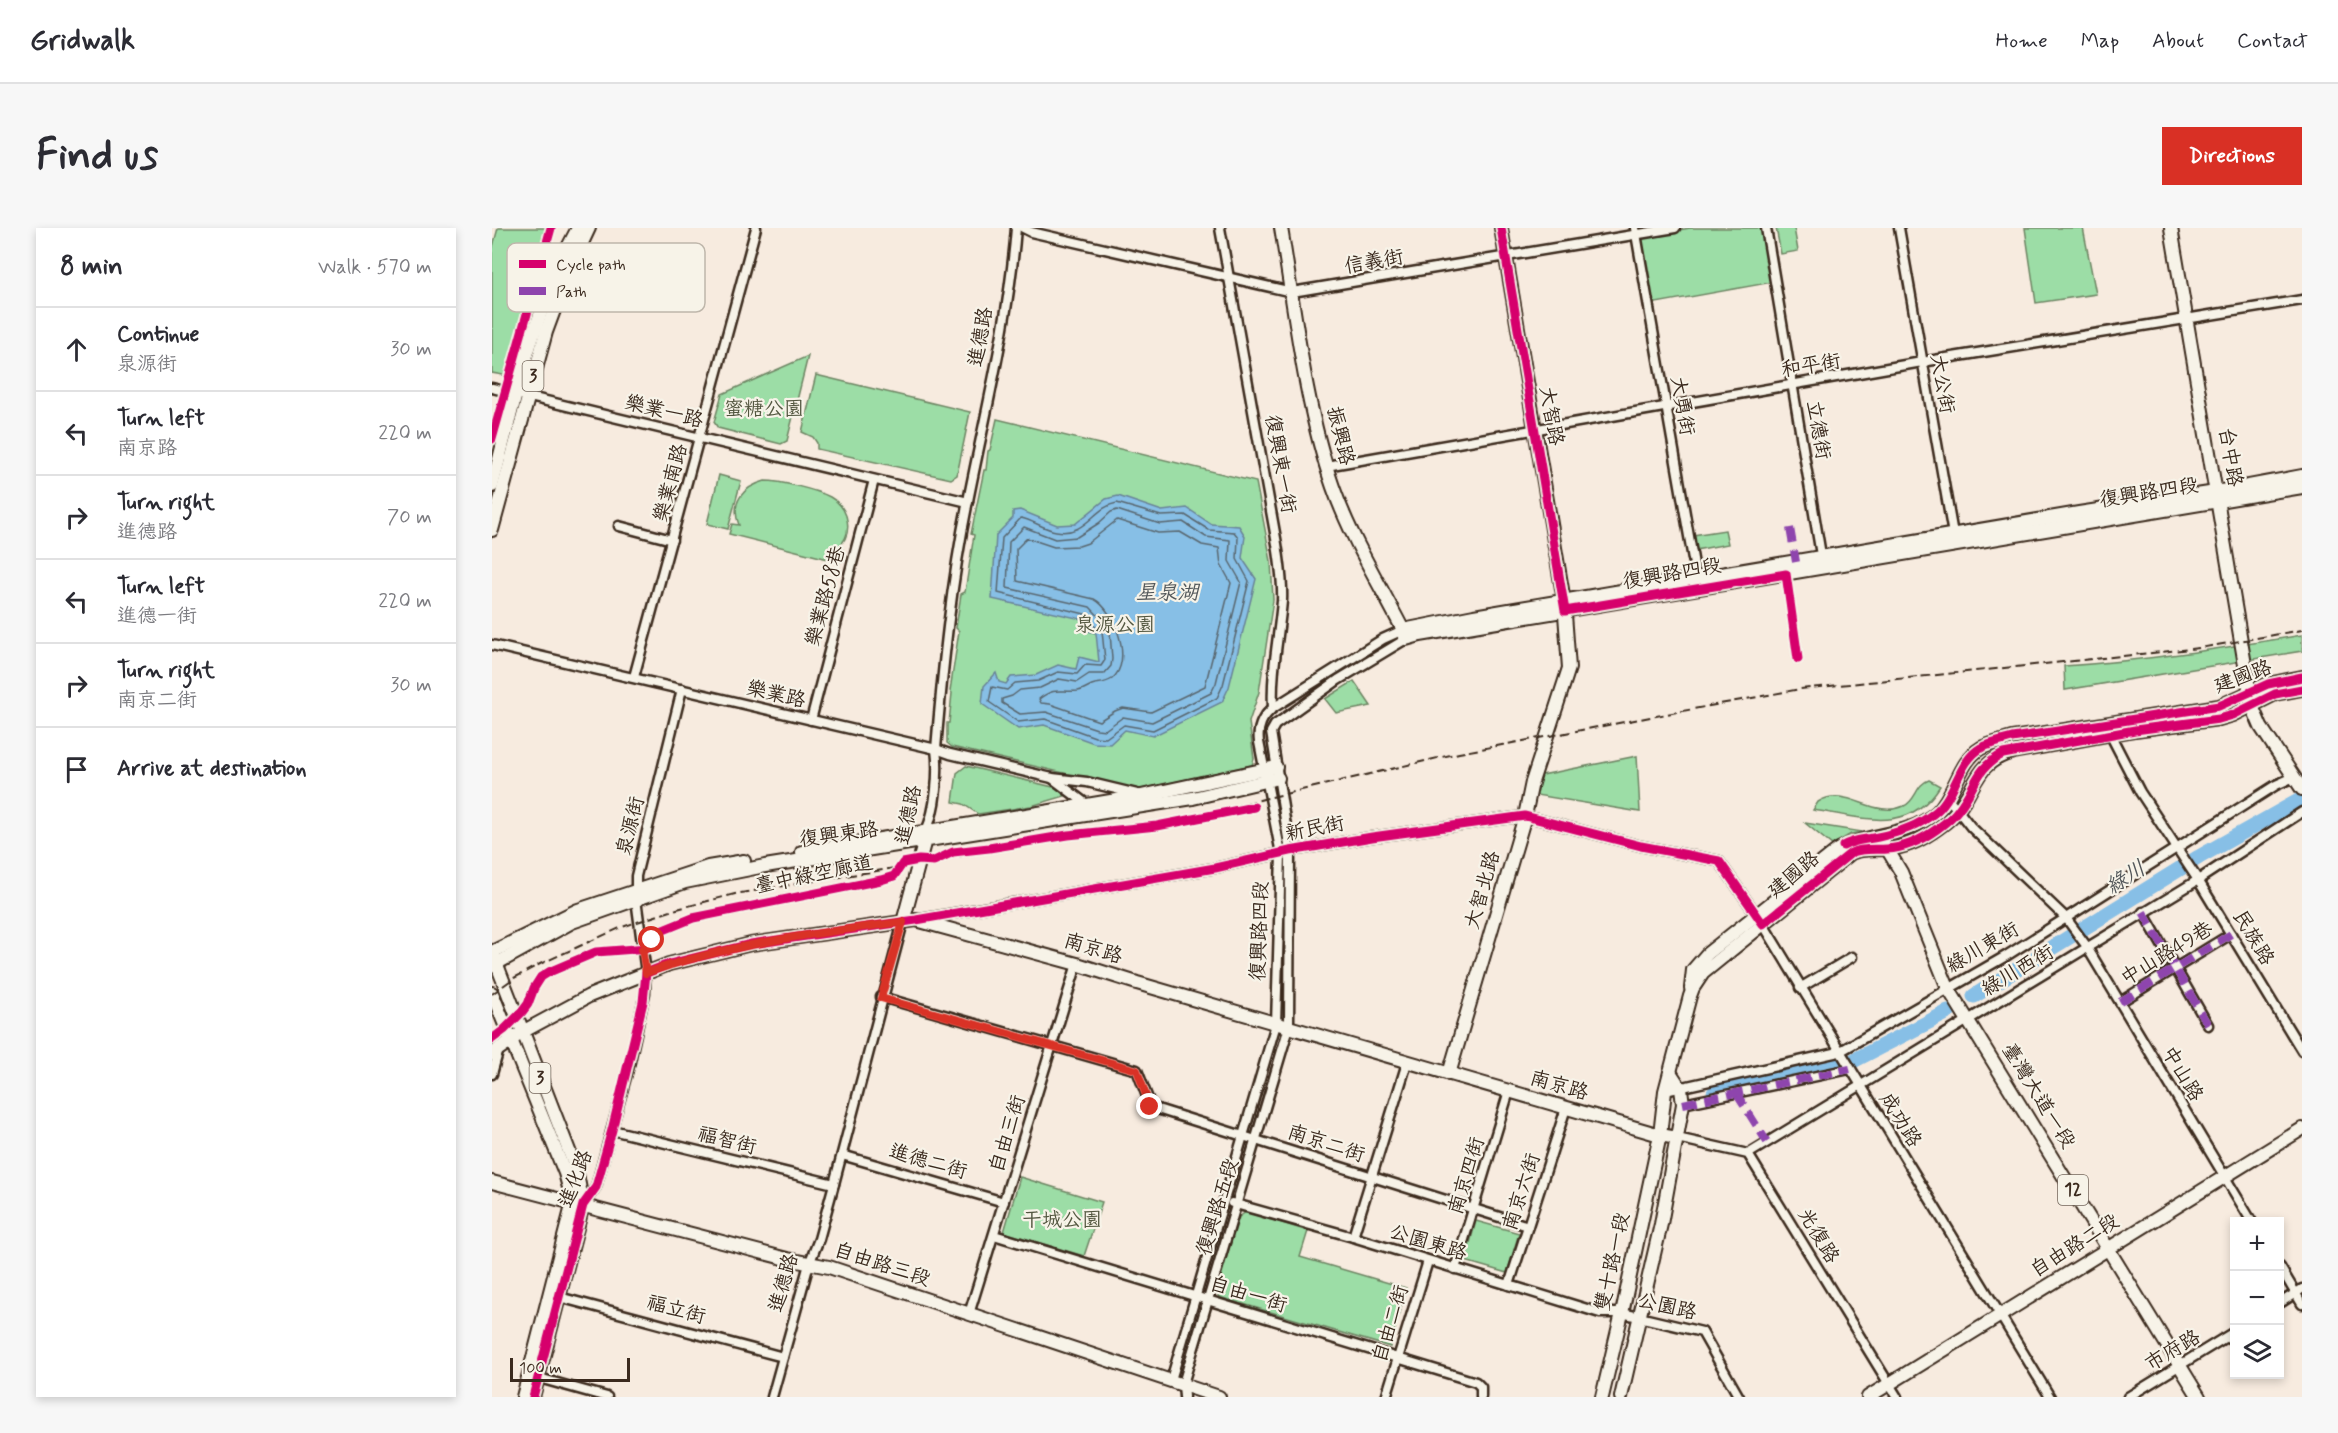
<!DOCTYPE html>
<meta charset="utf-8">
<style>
body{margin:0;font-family:Mynerve,"LXGW WenKai TC",sans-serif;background:#f7f7f7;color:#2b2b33}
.controls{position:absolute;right:18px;bottom:18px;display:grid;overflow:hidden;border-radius:0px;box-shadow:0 3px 9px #0003}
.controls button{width:54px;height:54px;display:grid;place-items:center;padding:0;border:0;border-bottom:2px solid #e1e1e2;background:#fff;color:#2b2b33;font:30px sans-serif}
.scale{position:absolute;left:18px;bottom:15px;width:120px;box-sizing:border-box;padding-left:6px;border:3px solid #3b2a1e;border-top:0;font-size:16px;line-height:21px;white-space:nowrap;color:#3b2a1e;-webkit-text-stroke:4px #f7f3e8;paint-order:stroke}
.stop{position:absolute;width:18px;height:18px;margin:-14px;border:4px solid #d93025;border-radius:50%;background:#fff}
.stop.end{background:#d93025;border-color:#fff;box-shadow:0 2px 6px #0008}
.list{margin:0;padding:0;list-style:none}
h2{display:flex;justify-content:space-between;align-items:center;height:78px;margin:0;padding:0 24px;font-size:26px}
h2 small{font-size:20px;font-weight:400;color:#7c7c81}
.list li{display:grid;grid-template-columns:39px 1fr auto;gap:18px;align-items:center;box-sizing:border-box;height:84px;padding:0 24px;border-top:2px solid #e1e1e2}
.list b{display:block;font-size:22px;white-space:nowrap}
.list p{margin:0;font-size:20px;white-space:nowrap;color:#7c7c81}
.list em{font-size:20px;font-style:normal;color:#7c7c81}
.icon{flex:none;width:33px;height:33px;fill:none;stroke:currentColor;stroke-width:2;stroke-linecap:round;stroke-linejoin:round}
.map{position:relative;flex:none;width:1810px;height:1169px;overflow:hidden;border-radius:0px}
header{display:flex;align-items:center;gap:36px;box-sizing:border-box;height:84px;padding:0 30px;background:#fff;border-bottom:2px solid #e1e1e2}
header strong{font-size:28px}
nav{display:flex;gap:33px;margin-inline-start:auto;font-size:21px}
.intro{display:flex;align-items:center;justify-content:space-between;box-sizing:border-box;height:144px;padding:0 36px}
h1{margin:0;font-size:42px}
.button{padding:15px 27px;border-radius:0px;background:#d93025;color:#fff;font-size:21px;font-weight:700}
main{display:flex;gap:36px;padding:0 36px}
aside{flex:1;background:#fff;border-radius:0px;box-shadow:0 3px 9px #0003}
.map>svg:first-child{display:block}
.green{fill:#9cdda6;stroke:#6c8462;stroke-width:1.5}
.water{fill:#87bfe6;stroke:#698396;stroke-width:1.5}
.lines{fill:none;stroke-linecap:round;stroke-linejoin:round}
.shore{stroke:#59666e;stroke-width:1.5}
.river{stroke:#87bfe6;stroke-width:15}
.street-casing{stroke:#3b2a1e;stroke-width:13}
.secondary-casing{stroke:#3b2a1e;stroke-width:16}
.primary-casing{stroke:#3b2a1e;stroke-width:16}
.street{stroke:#f7f3e8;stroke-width:8}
.secondary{stroke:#f7f3e8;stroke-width:12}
.primary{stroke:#f7f3e8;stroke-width:12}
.rail{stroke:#3b2a1e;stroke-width:2;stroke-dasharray:9 4.5;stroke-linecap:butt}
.quiet{stroke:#8e44ad;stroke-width:8;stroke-dasharray:15 8;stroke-linecap:butt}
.cycleway-casing{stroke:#f7f3e8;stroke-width:13}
.cycleway{stroke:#d6006c;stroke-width:9}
.route{stroke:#d93025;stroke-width:8}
.labels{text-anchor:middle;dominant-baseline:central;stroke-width:4.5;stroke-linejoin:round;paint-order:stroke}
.shield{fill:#f7f3e8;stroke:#73665b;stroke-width:1.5}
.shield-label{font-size:18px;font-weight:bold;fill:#3b2a1e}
.street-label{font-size:20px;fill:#3b2a1e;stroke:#f7f3e8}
.park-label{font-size:20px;fill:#535740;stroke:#f7f3e8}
.water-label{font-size:21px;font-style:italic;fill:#52575a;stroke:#f7f3e8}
.key{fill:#f7f3e8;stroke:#bfb7ab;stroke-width:1.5}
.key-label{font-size:16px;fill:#3b2a1e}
</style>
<header>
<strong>Gridwalk</strong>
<nav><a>Home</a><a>Map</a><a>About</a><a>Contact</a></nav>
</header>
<div class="intro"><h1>Find us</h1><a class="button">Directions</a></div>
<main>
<aside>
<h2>8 min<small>Walk · 570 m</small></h2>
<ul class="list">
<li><svg class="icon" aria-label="ahead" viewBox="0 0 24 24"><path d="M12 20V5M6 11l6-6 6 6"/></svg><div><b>Continue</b><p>泉源街</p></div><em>30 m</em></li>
<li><svg class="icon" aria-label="left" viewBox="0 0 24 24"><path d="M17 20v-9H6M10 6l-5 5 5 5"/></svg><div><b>Turn left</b><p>南京路</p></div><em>220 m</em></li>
<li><svg class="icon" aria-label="right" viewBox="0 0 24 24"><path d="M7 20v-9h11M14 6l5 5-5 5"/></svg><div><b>Turn right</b><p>進德路</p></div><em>70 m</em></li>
<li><svg class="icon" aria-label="left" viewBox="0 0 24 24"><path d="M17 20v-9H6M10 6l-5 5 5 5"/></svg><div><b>Turn left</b><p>進德一街</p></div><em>220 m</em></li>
<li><svg class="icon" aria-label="right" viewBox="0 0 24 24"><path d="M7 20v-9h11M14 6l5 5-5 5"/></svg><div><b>Turn right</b><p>南京二街</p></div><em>30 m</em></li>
<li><svg class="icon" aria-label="arrive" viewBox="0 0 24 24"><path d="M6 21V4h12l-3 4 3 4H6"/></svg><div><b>Arrive at destination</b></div></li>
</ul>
</aside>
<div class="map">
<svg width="1810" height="1169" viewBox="0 0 1810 1169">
<rect width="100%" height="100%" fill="#f7ebdf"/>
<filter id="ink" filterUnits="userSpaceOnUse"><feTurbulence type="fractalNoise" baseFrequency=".0167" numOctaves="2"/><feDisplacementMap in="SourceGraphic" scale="12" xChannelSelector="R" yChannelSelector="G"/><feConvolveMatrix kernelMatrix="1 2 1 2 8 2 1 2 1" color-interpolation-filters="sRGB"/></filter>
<g filter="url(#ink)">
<g class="green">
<path d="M6,0H60L21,143L11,147L0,145V22Z"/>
<path d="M1198,0H1271L1281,54L1159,76L1147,9Z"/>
<path d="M1284,0H1302L1306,23L1289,26Z"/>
<path d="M1533,0H1591L1604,66L1544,75Z"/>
<path d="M316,128L295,213L289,216L226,200L222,194L230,166Z"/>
<path d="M324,147L478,184L465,247L459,251L325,221V215L321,209L310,204Z"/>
<path d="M505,191L764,254L779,333L781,372L767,464L757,494L762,531L760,537L645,562L460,519L455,515V495H457L460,465L458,463L467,403L464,400L469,366L473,364L482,307L479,306L492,242H494L496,223L498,222Z"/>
<path d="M227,247L249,253L236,301L215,296Z"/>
<path d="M273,253C288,253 325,262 338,269C358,280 362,307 345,320L351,322L348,334L237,306L240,296L247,297C238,274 251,259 273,253Z"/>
<path d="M1233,302L1236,316L1203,322L1201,307Z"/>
<path d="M1810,407V423L1573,462L1572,438C1652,433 1731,420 1810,407Z"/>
<path d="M862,453L879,478L844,485L833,471Z"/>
<path d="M1145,528L1148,584L1044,567L1050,547Z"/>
<path d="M474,538L565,560L573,568L539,578L486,586L471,576L461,574L465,545Z"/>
<path d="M1437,552L1448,558C1416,608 1371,589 1321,582L1326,574C1355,556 1381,592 1412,578C1424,573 1424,556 1437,552Z"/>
<path d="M1313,595L1370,604L1359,606L1340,617Z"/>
<path d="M528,949L610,974L592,1028L512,1004Z"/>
<path d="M754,984L816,1003L808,1029L914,1060L898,1119L727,1069L724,1062L747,989Z"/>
<path d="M984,993L1027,1005L1015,1045L973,1033Z"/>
</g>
<path class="water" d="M626,268L670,283L695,280L719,296L747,298L753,308L750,330L764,351L737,459L730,474L661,508L633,502L618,516L602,515L552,497L526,501L490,476L492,458L504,445L507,454L514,456L519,449L544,447L566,437L584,441L587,429L607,434L604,405L592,402L594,392L500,371L504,307L521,290V283L528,282L565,297L583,296L614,271Z"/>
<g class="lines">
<g class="shore">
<path d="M625,275L669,288L693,287L717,302L742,304L746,309L745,331L757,353L731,457L725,470L661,502L632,497L614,510L603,509L553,491L526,494L497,474L500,459L515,462L523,455L546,453L566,444L585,446L593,437L609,438L613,432L610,403L601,397L597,387L506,365L510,310L529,290C540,292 552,301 564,303C594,309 601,279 625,275Z"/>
<path d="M625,282L668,296L691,294L714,309L738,312L737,333L749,354L724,455L719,465L660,494L631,489L613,502L605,501L554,484L528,486L510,475V471L520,468L528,462L548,460L567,451L585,454L597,446H612L619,438L620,431L618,404L614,396L598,379L515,360L517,314L532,299L563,311L585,309L607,295L619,284Z"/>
<path d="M625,292L666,305L688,304L710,317L727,320L729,337L739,355L713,458L659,484L631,480L623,483L607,493L558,476L549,475L547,471C564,458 569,465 586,463C593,462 597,457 603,456C609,455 614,455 620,451C642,433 623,382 602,371L525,353L524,321L535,310L562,319L587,318L596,315Z"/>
</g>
<g class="river">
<path d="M1482,768L1707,629L1810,571"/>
<path d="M1222,865L1355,836L1456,784"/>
</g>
<g class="street-casing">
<g id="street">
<path d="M531,0L539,4L800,64L1183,0"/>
<path d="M728,0L785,316C788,335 791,354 790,373C787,408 779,444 781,480"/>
<path d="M1143,0L1205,354"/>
<path d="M1274,0L1330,333"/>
<path d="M1407,0L1462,312"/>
<path d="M0,160L476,274"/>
<path d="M834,238L1430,134L1810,72"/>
<path d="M127,298L180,312"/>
<path d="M0,417L444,521L458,526L560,550L595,554L645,566"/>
<path d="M142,449L264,0"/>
<path d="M319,492L382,252"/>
<path d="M1617,504L1648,564L1706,652L1810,823"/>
<path d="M560,550L597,578"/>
<path d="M1456,570L1479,599L1574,690L1593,716L1760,994"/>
<path d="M434,603C444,582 447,544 444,521C451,438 459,355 476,273C494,182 517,92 524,0"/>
<path d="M1651,684L1716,797"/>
<path d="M429,691L723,640L798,623L880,609L1033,588L1149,618L1227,633L1271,696L1558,1169"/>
<path d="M1308,760L1360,729"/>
<path d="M389,769L645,842L659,879L1036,998"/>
<path d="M1628,774L1739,706"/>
<path d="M0,846L7,821"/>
<path d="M1173,863L1347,824L1514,728L1784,557L1802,549"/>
<path d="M1191,876L1358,841"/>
<path d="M120,902L342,956"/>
<path d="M1185,910L1256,926L1405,1169"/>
<path d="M1256,926L1706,652L1810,584"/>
<path d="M350,927L512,974"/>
<path d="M740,975L861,1009L1108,1085H1130L1210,1104L1247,1169"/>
<path d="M91,977L104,959L137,838L153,765L154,745L144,671V648L190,461"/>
<path d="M502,1007L984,1154L989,1159V1169"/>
<path d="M861,1009L915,835"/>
<path d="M1788,1039L1810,1076"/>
<path d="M963,1041L1017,863"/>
<path d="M1017,1057L1074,880"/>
<path d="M67,1069L291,1129"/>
<path d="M1788,1075L1810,1061"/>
<path d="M477,1086L585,736"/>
<path d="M47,1150L115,1169"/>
<path d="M679,1152L784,796L789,626L767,514C765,499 770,489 781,480L891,411L911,402"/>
<path d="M280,1169L317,1036L327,1011L342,956L411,694"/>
<path d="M692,1169L691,1156L797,799L798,623L779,504L783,497L846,452L914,411"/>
<path d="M894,1169L936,1033"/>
<path d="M1636,1169L1742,1104"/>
</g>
</g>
<g class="secondary-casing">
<g id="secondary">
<path d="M789,0C803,84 813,179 841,259C858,308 887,355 911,402L914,411L928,407L1810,259"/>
<path d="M1679,0L1760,478L1769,499L1810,561"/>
<path d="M911,402L982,388L1587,285L1724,264L1810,248"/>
<path d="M310,624L649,568L784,539"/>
<path d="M411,694L434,608"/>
<path d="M0,724L86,682L216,639L252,633"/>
<path d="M0,738L80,694L193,654L273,638L701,570L786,550"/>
<path d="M1199,760L1201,742L1215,726L1347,621C1378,604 1415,610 1445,584C1464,566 1466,534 1489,520C1499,515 1510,513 1520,510L1727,478L1776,456L1810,449"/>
<path d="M0,826L32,803L97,768L177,736L259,716L424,692L585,736L645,755L1168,907L1185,910"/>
<path d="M957,846L1033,588L1040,554L1077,440L1072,373L1009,0"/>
<path d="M0,954L295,1031L337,1039L727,1169"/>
<path d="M1110,1169L1130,1085L1168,907L1173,863L1198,768L1201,760L1211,745L1359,625C1370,620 1382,622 1395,621C1413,620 1431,611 1446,600C1453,595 1461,589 1466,582C1486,556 1484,534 1521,524L1643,502L1727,491L1741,487L1783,466L1810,461"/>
<path d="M1129,1169L1169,996L1191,876L1189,861L1178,844"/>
<path d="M1376,1169C1521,1079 1665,989 1810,901"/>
</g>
</g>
<g class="primary-casing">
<g id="primary">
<path d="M0,258C23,171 42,80 86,0"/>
<path d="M0,302L54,104L75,47L97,0"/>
<path d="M1388,609L1409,644L1456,760L1707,1169"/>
<path d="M0,724L84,941L91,977L41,1169"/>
<path d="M0,765L73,945L81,974L31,1169"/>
</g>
</g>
<use href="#street" class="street"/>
<use href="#secondary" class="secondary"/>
<use href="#primary" class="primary"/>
<path class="rail" d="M0,766L22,750L48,736L130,699L185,681L243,666L415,638L712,585L967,525L1308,461L1708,420L1810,402"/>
<g class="quiet">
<path d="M1298,300L1304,334"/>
<path d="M1651,684L1716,797"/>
<path d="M1628,774L1739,706"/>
<path d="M1244,865L1275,914"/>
<path d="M1191,876L1358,841"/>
</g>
<g class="cycleway-casing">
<g id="cycleway">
<path d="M1009,0L1073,383L1294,346L1306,431"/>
<path d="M0,211L59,0"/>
<path d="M1351,618C1363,611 1373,612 1386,609C1405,605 1426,598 1441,586C1464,570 1465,534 1489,520C1499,515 1510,513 1520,510L1727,478L1776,456L1810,449"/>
<path d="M0,811L12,802L30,784L36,776L42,760L49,749L57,744L104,724L156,720L160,713L169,703L201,690L389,652L402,648L411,635L427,632L442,633L461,624L497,620L576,607L665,598L762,579"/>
<path d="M41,1169L91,977L104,959L120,902L151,774L154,745L177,736L259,716L424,692L723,640L798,623L880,609L1033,588L1149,618L1227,633L1271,696L1359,625C1370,620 1382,622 1395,621C1413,620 1431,611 1445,601C1452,596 1461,589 1466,582C1484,560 1483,540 1511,526L1643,502L1727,491L1741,487L1783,466L1810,461"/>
</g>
</g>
<use href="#cycleway" class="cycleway"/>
</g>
</g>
<g class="lines" filter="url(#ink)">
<path class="route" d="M160,712L156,720L150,721L154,745C237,716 324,705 411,694L389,770L645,842L658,879"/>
</g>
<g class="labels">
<g class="shield">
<rect x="30.5" y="133" width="21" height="30" rx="4.5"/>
<rect x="37.5" y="835" width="21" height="30" rx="4.5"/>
<rect x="1566" y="947" width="30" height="30" rx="4.5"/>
</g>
<g class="shield-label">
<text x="41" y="148">3</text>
<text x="48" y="850">3</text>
<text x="1581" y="962">12</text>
</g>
<g class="street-label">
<text transform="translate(882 34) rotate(-10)">信義街</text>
<text transform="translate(489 109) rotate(-80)">進德路</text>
<text transform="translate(1319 138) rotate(-9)">和平街</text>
<text transform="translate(1450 156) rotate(80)">大公街</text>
<text transform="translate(1190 178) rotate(80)">大勇街</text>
<text transform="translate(172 184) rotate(14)">樂業一路</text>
<text transform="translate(1059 188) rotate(80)">大智路</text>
<text transform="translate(1326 202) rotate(80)">立德街</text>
<text transform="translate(848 208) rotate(76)">振興路</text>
<text transform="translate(1738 229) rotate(81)">台中路</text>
<text transform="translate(788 236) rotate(80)">復興東一街</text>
<text transform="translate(179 255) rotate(-75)">樂業南路</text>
<text transform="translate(1657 265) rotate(-9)">復興路四段</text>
<text transform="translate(1180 346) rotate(-10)">復興路四段</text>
<text transform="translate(334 368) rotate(-75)">樂業路58巷</text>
<text transform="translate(1751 449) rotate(-20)">建國路</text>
<text transform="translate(284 467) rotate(13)">樂業路</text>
<text transform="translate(417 587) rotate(-78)">進德路</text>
<text transform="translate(139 598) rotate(-76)">泉源街</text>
<text transform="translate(823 601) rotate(-11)">新民街</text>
<text transform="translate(347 607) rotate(-8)">復興東路</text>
<text transform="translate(322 647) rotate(-12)">臺中綠空廊道</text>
<text transform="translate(1302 647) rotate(-40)">建國路</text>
<text transform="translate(991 662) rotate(-74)">大智北路</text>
<text transform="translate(768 703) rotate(-88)">復興路四段</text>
<text transform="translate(1761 710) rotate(59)">民族路</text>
<text transform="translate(1491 720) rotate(-30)">綠川東街</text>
<text transform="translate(601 721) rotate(17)">南京路</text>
<text transform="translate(1675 726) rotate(-31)">中山路49巷</text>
<text transform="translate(1526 743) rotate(-31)">綠川西街</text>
<text transform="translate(1690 846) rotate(59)">中山路</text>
<text transform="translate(1067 858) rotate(16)">南京路</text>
<text transform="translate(1546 868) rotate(58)">臺灣大道一段</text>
<text transform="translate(1408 892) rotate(58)">成功路</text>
<text transform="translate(516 906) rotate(-73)">自由三街</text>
<text transform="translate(235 913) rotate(14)">福智街</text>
<text transform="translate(834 916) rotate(18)">南京二街</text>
<text transform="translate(436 934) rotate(16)">進德二街</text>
<text transform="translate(975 948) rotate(-73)">南京四街</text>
<text transform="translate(84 951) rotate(-69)">進化路</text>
<text transform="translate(1030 964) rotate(-72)">南京六街</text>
<text transform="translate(726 979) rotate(-73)">復興路五段</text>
<text transform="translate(1326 1008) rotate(59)">光復路</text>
<text transform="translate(936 1015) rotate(17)">公園東路</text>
<text transform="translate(1583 1018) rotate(-32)">自由路二段</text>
<text transform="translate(1121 1034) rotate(-78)">雙十路一段</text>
<text transform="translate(390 1037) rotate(18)">自由路三段</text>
<text transform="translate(292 1055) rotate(-74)">進德路</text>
<text transform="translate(756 1067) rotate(17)">自由一街</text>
<text transform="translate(1175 1079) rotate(13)">公園路</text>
<text transform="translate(184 1082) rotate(15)">福立街</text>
<text transform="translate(899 1096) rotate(-73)">自由二街</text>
<text transform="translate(1681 1123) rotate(-31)">市府路</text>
</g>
<g class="park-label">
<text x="272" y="181">蜜糖公園</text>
<text x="623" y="397">泉源公園</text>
<text x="570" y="992">干城公園</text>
</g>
<g class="water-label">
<text x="675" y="365">星泉湖</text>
<text transform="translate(1634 650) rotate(-32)">綠川</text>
</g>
</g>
<rect x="15" y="15" width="198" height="69" rx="9" class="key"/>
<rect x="27" y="32" width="27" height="8" fill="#d6006c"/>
<rect x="27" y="59" width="27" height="8" fill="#8e44ad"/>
<g class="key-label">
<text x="64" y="42">Cycle path</text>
<text x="64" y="69">Path</text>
</g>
</svg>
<div class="controls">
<button>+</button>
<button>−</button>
<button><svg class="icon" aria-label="layers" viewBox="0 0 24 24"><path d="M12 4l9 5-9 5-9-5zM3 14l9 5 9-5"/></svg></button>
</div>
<div class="scale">100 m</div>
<div class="stop" style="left:160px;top:712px"></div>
<div class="stop end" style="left:658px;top:879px"></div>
</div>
</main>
